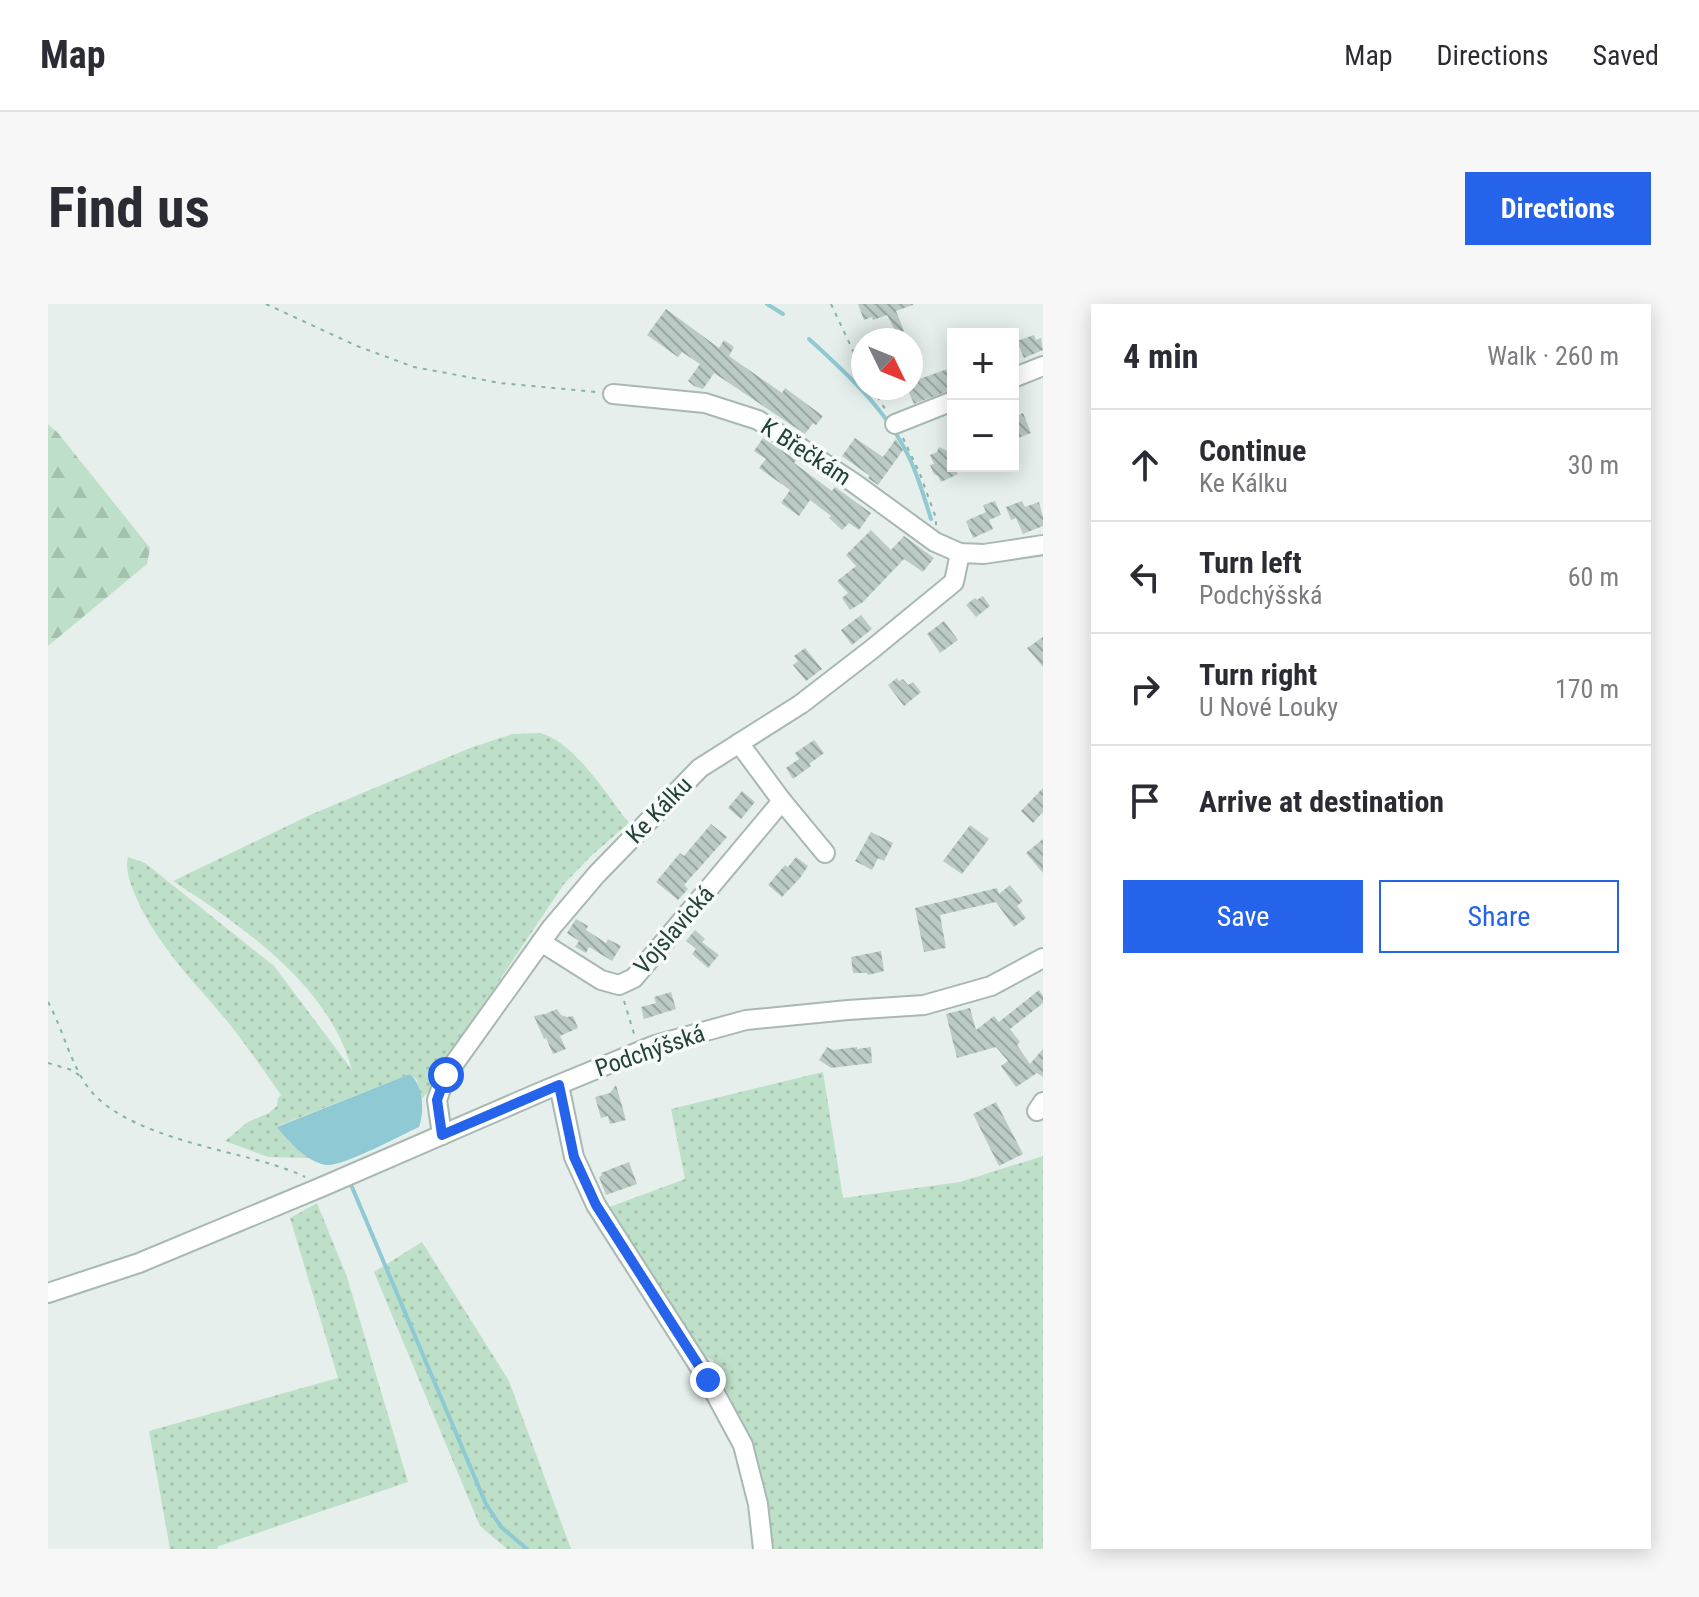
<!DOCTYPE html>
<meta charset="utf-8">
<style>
body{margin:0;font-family:"Roboto Condensed",sans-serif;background:#f7f7f7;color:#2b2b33}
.controls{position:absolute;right:24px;top:24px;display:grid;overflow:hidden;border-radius:0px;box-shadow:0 4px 20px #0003}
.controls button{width:72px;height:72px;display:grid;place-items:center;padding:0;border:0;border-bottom:2px solid #e1e1e2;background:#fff;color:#2b2b33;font:40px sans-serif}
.compass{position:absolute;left:803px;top:24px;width:72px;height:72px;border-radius:50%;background:#fff;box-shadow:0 4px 20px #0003;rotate:133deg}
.stop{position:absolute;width:24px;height:24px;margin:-18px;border:6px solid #2563eb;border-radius:50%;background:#fff}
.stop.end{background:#2563eb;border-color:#fff;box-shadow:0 2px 8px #0008}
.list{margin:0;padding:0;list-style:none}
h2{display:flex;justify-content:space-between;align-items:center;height:104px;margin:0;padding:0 32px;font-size:34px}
h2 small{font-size:26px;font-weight:400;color:#7c7c81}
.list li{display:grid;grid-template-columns:52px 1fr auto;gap:24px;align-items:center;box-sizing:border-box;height:112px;padding:0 32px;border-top:2px solid #e1e1e2}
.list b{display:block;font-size:30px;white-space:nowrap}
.list p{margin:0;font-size:26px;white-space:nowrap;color:#7c7c81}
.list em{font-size:26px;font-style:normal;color:#7c7c81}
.actions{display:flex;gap:16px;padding:24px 32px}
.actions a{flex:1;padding:18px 0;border:2px solid #2563eb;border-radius:0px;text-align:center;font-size:28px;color:#2563eb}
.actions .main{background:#2563eb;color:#fff}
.icon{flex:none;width:44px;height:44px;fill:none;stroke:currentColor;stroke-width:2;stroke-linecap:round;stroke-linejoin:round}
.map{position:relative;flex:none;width:995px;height:1245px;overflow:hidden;border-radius:0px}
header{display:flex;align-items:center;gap:48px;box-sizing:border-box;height:112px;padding:0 40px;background:#fff;border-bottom:2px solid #e1e1e2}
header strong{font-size:38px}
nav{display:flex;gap:44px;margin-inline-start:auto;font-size:28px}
.intro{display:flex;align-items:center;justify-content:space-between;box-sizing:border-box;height:192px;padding:0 48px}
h1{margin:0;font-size:56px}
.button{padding:20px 36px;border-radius:0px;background:#2563eb;color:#fff;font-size:28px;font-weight:700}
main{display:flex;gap:48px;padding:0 48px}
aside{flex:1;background:#fff;border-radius:0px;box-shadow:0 4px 20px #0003}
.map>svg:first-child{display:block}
.grass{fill:url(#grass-dots)}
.forest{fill:url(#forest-firs)}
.water{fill:#8ec9d4}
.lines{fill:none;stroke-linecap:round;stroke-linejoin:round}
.stream{stroke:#8ec9d4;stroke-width:4}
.building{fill:url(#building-back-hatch)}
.minor-casing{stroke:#a8b8b2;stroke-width:22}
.path{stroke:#86b3a5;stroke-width:2;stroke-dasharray:4 6;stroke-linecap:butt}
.minor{stroke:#fff;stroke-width:18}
.route{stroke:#2563eb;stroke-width:10}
.labels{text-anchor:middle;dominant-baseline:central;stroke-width:7;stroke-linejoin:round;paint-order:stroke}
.street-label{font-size:24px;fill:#24423a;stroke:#f7fbf9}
</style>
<header>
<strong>Map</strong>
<nav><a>Map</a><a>Directions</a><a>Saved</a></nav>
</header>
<div class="intro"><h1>Find us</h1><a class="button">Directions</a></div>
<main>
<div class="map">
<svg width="995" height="1245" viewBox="0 0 995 1245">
<defs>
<pattern id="grass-dots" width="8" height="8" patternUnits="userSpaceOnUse" patternTransform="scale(2)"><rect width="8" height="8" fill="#bfe0c8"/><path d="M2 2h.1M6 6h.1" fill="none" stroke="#a4c1ad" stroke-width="1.8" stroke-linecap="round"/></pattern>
<pattern id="forest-firs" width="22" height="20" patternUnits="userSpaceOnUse" patternTransform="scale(2)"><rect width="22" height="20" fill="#bfe0c8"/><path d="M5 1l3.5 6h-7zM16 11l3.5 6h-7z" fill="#a4c1ad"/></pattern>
<pattern id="building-back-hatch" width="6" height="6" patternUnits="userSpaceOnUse" patternTransform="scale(2)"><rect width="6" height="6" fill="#bbcac4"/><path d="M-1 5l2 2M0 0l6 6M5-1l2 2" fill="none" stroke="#98a6a0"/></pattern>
</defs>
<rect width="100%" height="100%" fill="#e6efeb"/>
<g class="grass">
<path d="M491,429C526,436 559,492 581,519L543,552L516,580L455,671L387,780L373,796L369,776L362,770L230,822L242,839L262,854L220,853L177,837L200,818L221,809L229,802L230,794L233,791C219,771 205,751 190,731C167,700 138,673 116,641C103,624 73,574 80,553L97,559L226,662L304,766C281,681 195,623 125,577L262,511L422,444L464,430Z"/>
<path d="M775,768L795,894L912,878L995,852V1245H722L717,1182L693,1118L665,1056L651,1049L559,904L637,875L623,805Z"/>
<path d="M269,899L299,973L360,1178L171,1242L169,1245H122L101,1127L290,1074L242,914Z"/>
<path d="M374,938L461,1077L523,1245H459L432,1222L326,968Z"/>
</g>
<path class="forest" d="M0,120L10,129L102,244L99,260L0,342Z"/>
<path class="water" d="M362,770C375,781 377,807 371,823C353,831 295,863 278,861C259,858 240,837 229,823Z"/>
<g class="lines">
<g class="stream">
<path d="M719,0L735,10"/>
<path d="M761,35C803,73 846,113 867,167C873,182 878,199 883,215"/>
<path d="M304,883L438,1200L453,1223L479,1245"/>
</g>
</g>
<g class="building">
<path d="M810,0H865V1L848,7L856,27L849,30L839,11L825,16L824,13L816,16Z"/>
<path d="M618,5L671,44L676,36L686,43L681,52L734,89L737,84L775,112L768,121L765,119L757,130L666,69L655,85L646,82L640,77L652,60L634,48L630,53L599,31Z"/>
<path d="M986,31L988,36L993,34L995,46L976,54L969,37Z"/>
<path d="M905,63V85L866,100L859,84H863V78Z"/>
<path d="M975,109L983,129L965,136V114Z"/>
<path d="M715,134L748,156L746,159L784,187L787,183L823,209L811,226L801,219L794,226L781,214L783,212L762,196L751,212L733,199L742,186L711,164L718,155L706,147Z"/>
<path d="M807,134L835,153L848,135L855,146L830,181L820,174L822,172L794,152Z"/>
<path d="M891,143L898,146L901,151L903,150L905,162H908L907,164L910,170L893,178L890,172L886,170L882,161L886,160L882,151L889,148Z"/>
<path d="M947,197L953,211L941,216L945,225L925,234L918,217L938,208L935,201Z"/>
<path d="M974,197L977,203L991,198L995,213V222L975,230L968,214L963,216L958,203Z"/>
<path d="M823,226L843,246L856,232L886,254L875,268L856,255L815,298L802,306L794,294L800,289L789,277L808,262L798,251Z"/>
<path d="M935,292L942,302L928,313L918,301L927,294L929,296Z"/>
<path d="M813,311L824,325L804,341L793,326Z"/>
<path d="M896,317L910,336L892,349L879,330Z"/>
<path d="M995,333V363L979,344Z"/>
<path d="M757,344L774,365L758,377L745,361L750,357L746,352Z"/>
<path d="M849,374L851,377L855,375L860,381L865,378L873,388L856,402L840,381Z"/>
<path d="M766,436L776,449L761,460L763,462L745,475L738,464L751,455L747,449Z"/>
<path d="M995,484V508L985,519L973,507Z"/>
<path d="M694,487L707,498L693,515L680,504Z"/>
<path d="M663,520L679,533L636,581L640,585L630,596L608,578L632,549L636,552Z"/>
<path d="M922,521L941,535L914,570L895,557Z"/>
<path d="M823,528L845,539L836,557L830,554L824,566L807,557Z"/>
<path d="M995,535V569L978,549Z"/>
<path d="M748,553L760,562L752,574L734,593L720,581L737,561L740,563Z"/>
<path d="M962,581L975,597L969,602L978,614L966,623L948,598L892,611L898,644L876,648L867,604L949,584L951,590Z"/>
<path d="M528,615L540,622L538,626L558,639L560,635L573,642L564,657L541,643L538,649L527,643L531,637L519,629Z"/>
<path d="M647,626L657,635L654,638L671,651L660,664L644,650L648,645L638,637Z"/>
<path d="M833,647L836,667L820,671L819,669H805L803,653Z"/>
<path d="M991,686L995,692V699L962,725L972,738L969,741L982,760L995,745V773L989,769L968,783L953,762L960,757L948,743L909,754L898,710L922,704L928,726L946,712L951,718Z"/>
<path d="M623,688L628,705L596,715L593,703L608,699L606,693Z"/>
<path d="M509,705L513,711L519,713L525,712L530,724L512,732L518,745L505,750L498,734L496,735L486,712L497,710Z"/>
<path d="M779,743L785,746L809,743V745L823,743L824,759L783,764L771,756Z"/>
<path d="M568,781L578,816L562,820L560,812L553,814L547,793L562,789Z"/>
<path d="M948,798L975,850L951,862L925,810Z"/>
<path d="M581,858L589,880L558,891L551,873L554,871L553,869Z"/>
</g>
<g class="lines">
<g class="minor-casing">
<g id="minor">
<path d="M965,74L995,62"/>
<path d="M565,90L657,99L710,116L806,179L887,238L912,249L936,250L995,241"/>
<path d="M847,120L905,97"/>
<path d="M691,439L734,497L777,549"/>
<path d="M493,638L553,676L571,681L586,674L734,497"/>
<path d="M511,781L526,853L548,901L660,1076L695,1141L710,1200L715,1245"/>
<path d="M989,807L995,798"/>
<path d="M394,831L389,796L398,771L504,623L549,570L652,464L753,400L823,346L906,278L912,249"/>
<path d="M0,989L91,959L276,882L495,787L607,741L698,716L800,706L876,701L943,682L995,654"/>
</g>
</g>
<g class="path">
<path d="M218,0L309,42L366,63L452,79L548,88"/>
<path d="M783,0L815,68"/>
<path d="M824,84L839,108"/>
<path d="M855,134L872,170L888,214V221"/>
<path d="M576,697L587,733"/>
<path d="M0,698C15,725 21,756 39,782C72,829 170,844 223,860C234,864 246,867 257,873"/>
<path d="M0,759L24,766L32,772"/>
</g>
<use href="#minor" class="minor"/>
</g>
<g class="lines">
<path class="route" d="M398,771L389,796L394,831L511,781L526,853L548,901L660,1076"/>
</g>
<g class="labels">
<g class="street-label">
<text transform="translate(758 148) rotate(33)">K Břečkám</text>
<text transform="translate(611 506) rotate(-46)">Ke Kálku</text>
<text transform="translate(626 626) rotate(-49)">Vojslavická</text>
<text transform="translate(602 747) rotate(-19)">Podchýšská</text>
</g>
</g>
</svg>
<div class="controls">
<button>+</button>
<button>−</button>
</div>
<svg class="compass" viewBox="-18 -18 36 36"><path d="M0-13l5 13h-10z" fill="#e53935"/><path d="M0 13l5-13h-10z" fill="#7c7c81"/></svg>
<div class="stop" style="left:398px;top:771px"></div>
<div class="stop end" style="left:660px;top:1076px"></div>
</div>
<aside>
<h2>4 min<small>Walk · 260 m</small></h2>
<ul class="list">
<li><svg class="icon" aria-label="ahead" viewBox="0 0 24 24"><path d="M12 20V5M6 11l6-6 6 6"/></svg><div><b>Continue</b><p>Ke Kálku</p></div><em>30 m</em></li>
<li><svg class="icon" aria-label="left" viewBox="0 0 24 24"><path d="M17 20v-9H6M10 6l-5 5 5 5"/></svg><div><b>Turn left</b><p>Podchýšská</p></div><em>60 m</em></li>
<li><svg class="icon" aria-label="right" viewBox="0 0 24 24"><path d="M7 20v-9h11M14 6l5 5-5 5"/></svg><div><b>Turn right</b><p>U Nové Louky</p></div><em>170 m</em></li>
<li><svg class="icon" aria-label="arrive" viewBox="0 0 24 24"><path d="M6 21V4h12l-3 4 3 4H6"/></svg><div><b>Arrive at destination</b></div></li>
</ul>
<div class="actions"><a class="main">Save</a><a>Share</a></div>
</aside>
</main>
